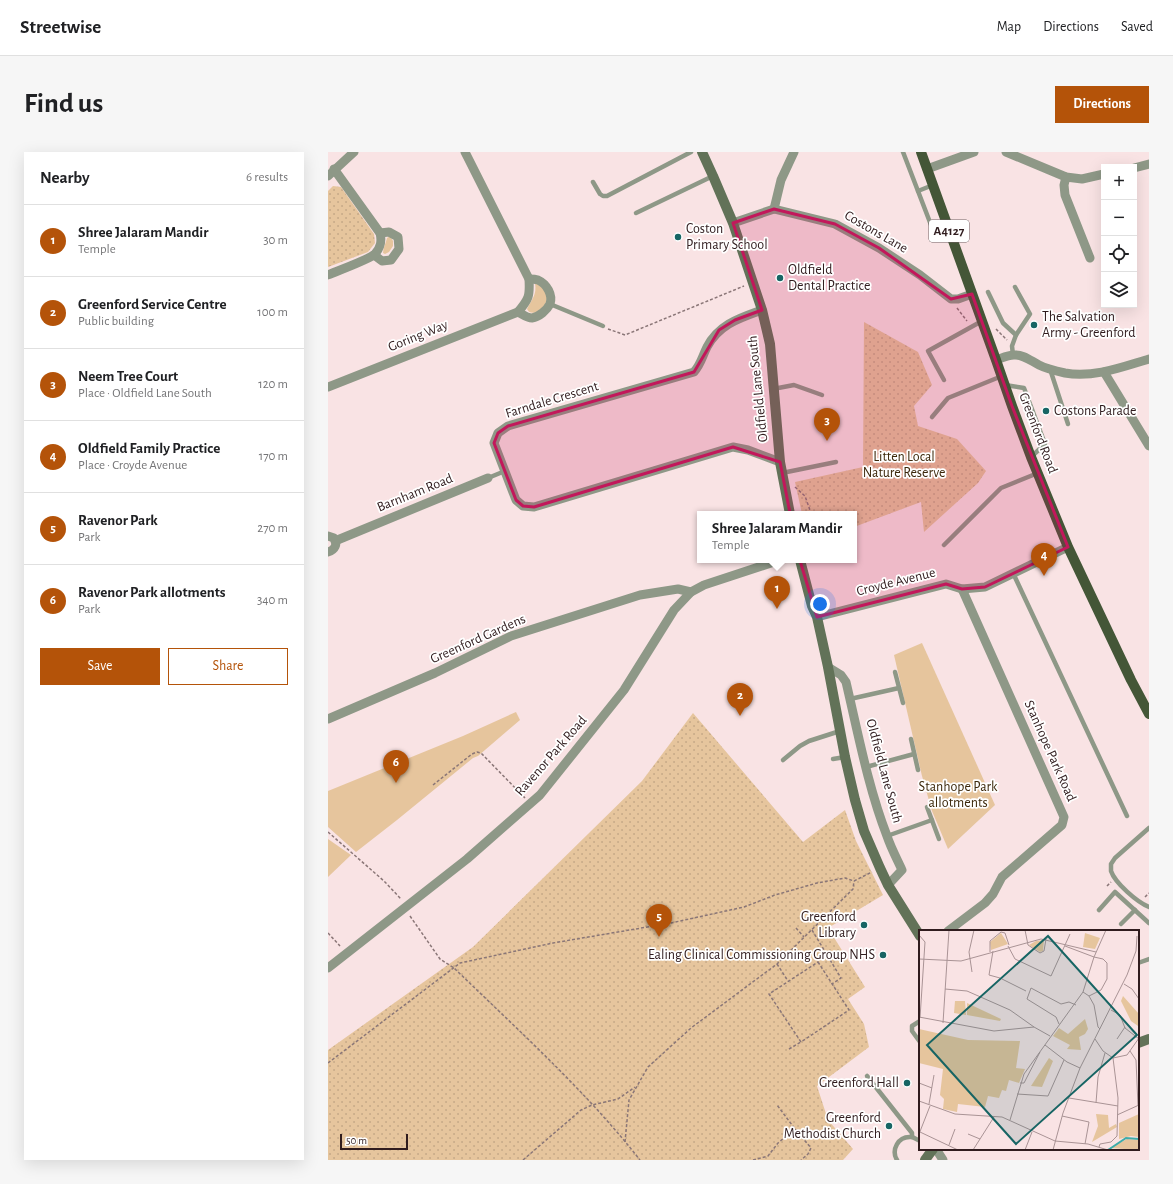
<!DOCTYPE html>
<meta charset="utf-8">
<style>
body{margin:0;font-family:"Alegreya Sans",sans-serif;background:#f6f6f6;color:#202124}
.controls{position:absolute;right:12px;top:12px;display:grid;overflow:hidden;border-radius:0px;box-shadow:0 4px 16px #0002}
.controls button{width:36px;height:36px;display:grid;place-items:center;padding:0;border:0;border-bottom:1px solid #e0e0e0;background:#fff;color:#202124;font:20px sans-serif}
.scale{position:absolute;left:12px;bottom:10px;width:68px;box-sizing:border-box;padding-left:4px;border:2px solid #301c1e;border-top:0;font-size:11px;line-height:14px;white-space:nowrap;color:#301c1e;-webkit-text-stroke:3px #fff;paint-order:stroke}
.you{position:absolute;left:492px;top:452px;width:14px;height:14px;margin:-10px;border:3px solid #fff;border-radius:50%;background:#1a73e8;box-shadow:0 0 0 6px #1a73e833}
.badge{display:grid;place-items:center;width:26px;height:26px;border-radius:50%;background:#b45309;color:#fff;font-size:13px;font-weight:700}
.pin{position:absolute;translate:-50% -33px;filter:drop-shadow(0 1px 2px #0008)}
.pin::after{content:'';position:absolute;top:21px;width:14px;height:12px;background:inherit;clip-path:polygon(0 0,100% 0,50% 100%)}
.popup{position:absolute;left:369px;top:359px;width:160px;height:52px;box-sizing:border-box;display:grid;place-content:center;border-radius:0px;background:#fff;filter:drop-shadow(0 1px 3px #0005);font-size:13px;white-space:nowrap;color:#757577}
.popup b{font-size:15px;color:#202124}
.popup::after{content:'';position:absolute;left:50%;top:100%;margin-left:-8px;border:8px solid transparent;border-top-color:#fff}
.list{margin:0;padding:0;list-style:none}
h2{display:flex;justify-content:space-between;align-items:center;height:52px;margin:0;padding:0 16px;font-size:17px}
h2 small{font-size:13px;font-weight:400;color:#757577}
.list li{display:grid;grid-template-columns:26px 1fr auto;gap:12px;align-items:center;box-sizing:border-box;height:72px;padding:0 16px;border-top:1px solid #e0e0e0}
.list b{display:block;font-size:15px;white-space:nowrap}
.list p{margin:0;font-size:13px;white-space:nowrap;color:#757577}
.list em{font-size:13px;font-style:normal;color:#757577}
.actions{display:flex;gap:8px;padding:12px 16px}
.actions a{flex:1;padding:9px 0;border:1px solid #b45309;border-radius:0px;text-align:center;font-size:14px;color:#b45309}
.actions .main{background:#b45309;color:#fff}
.icon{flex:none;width:22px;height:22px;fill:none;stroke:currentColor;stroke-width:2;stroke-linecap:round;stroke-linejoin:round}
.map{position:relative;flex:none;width:821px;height:1008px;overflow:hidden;border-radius:0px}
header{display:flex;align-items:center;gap:24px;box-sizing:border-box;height:56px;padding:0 20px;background:#fff;border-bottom:1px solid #e0e0e0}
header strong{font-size:19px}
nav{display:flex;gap:22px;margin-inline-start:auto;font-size:14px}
.intro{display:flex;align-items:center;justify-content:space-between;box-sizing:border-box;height:96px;padding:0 24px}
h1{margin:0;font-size:28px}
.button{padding:10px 18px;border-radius:0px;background:#b45309;color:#fff;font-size:14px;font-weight:700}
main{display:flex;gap:24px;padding:0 24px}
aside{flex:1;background:#fff;border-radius:0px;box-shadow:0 4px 16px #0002}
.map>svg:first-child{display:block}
.green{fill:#e6c59d}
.park{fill:url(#park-dots)}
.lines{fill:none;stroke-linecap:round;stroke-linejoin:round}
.path{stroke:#8a7677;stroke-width:1.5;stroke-dasharray:3 2;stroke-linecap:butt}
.lane{stroke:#8e9887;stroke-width:4.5}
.street{stroke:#8e9887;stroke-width:9}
.secondary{stroke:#627258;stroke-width:10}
.primary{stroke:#445637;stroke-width:10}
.marked{fill:#c2185b;fill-opacity:0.2;stroke:#c2185b;stroke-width:3;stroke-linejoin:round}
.poi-dot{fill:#176564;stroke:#fff;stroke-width:1.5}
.labels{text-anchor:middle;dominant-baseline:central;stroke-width:3.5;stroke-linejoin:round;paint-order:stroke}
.shield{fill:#fff;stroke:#6e6062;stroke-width:1}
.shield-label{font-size:13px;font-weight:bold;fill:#301c1e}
.poi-label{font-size:14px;fill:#301c1e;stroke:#fff;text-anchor:start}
.street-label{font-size:14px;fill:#301c1e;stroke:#fff}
.park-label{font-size:14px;fill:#3c280b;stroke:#fff}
.inset-river{fill:none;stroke:#3cacaa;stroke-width:2}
.inset-road{fill:none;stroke:#a99395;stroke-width:1}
.view{fill:#176564;fill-opacity:0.15;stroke:#176564;stroke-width:2}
.inset-edge{fill:none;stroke:#301c1e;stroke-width:2}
</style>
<header>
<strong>Streetwise</strong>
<nav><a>Map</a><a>Directions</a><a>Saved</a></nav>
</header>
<div class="intro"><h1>Find us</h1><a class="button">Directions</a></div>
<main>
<aside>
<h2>Nearby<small>6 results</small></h2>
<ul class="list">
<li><span class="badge">1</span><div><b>Shree Jalaram Mandir</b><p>Temple</p></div><em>30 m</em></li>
<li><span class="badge">2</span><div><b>Greenford Service Centre</b><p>Public building</p></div><em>100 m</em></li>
<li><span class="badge">3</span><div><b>Neem Tree Court</b><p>Place · Oldfield Lane South</p></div><em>120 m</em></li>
<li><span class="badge">4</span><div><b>Oldfield Family Practice</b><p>Place · Croyde Avenue</p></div><em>170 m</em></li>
<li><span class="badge">5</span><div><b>Ravenor Park</b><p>Park</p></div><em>270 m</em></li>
<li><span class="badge">6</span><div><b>Ravenor Park allotments</b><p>Park</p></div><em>340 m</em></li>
</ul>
<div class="actions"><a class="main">Save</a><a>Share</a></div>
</aside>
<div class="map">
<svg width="821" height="1008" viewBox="0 0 821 1008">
<defs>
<pattern id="park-dots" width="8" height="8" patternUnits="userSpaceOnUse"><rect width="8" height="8" fill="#e6c59d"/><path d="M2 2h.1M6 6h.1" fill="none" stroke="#c6a987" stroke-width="1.8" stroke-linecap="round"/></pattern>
</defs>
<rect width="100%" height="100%" fill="#f9e3e4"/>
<g class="green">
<path d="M62,84L65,89V94L61,100L57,102L55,101C55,96 58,91 59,86Z"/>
<path d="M207,131L214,134C216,137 219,143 219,146C219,155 204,167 199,157C204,147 209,143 207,131Z"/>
<path d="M594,491L667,653L620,697L604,659L594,624L566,503Z"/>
<path d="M188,560L192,568L150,604L145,606L69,668L28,700L0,675V639L135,584Z"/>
<path d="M0,687L23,703L0,725Z"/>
</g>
<g class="park">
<path d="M5,34L13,35L46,82L47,91L40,100L0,115V39Z"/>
<path d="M536,170L590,200L604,233L586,254L590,274L629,287L658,319L650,331L596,380L593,350L526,375V362H474L467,330L535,315Z"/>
<path d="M365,561L475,690L517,658L528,689L555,743L500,776L537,835L520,847L536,872L541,895L489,934L500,968L525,997L515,1008H0V898L145,795L314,629Z"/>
</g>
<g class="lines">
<g class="path">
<path d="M629,156L639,169"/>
<path d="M280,177L297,183L416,134"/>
<path d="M668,177L679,188"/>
<path d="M467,335L477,344L483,361"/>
<path d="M105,633L144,602L149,600L153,601L197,646"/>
<path d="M0,680L56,729L73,747"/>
<path d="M779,734L783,730"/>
<path d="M817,745L821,741"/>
<path d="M82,764L112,807L126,816C190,878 257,938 312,1008"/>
<path d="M468,776L476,785"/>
<path d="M484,778L513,826L504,832"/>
<path d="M0,781L12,794"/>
<path d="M490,810L521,858L473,890L441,842Z"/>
<path d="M449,812L460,829"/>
<path d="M461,897L473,890"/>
<path d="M0,911L132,811L225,791L343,771L416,755L447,743L489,731L517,726L526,729L544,720"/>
<path d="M467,977L483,996L480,1002L473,1008"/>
<path d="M297,990L301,948L320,915L363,876L449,812L525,737L526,729"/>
<path d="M195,1008L253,958L264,953L290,947L307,935"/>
<path d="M425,1008L440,1004L450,991L467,977L449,953"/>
</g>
<g class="lane">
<path d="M575,0L608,86L622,81"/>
<path d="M265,30L272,42L275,44H279L363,0"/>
<path d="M590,39L605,33"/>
<path d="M308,61L385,24"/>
<path d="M687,135L702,162L688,183"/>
<path d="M660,140L675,171L688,183L684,194L685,203"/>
<path d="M222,152L275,174"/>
<path d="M722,217L740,272"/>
<path d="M616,228L600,199L654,169"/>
<path d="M677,233L696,236L717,292L703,305"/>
<path d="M445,237L466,233L494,243"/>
<path d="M604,265L620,246L674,224"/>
<path d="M454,321L508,310"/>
<path d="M160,326L177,319"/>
<path d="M616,393L673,336L710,321"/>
<path d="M685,421L799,664"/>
<path d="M567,520L575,551"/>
<path d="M522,547L571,536"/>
<path d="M583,587L590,618"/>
<path d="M505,607L517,605"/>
<path d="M455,608L472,594L481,589L512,579"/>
<path d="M538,615L586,602"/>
<path d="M599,655L611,687"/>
<path d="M821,676L787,706L783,712C783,714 783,717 783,719C787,731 809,750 821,755"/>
<path d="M559,684L604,668"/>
<path d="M771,758L787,740L821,771"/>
<path d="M793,772L807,758"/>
<path d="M810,811L821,807"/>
<path d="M592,869L584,874V879L592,890"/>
<path d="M539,924L584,981V985"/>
<path d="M569,1008C563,998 570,984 583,985C586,985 589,988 592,989"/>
</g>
<g class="street">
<path d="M678,0L738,25L754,27L776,22"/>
<path d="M806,16L821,12"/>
<path d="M599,17L646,0"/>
<path d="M0,24L26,0"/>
<path d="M738,25L736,33L737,43L762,106"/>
<path d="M446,57L453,28L466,0"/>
<path d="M405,71L446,57L507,72L551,96L592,123L623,147H630L644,142"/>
<path d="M46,103L54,109L63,108L71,97L70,85L61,80L52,81"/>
<path d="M0,123C9,119 42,107 47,102C53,95 54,89 52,81L6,17"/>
<path d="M434,158C412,166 391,172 379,195C374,205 373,212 366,220L180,274L170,281L166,291L188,348L195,354L206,355L405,295L420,298L452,310"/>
<path d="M190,160C194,162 199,166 204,166C211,165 219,158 222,152C225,143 219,132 210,128C207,127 204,127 201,127"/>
<path d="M668,208C674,206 680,203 686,203C695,202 703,209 711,213C719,217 728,219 737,221C766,226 794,215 821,207"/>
<path d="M776,220L821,294"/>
<path d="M0,235L190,160C201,147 202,144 201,127L137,0"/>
<path d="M0,384L6,386C10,392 7,398 0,400"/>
<path d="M7,389L160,326"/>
<path d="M489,465L618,432L634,437L657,435L740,395"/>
<path d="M500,515L513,523L518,530C530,581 540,635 559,684C563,696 569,707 574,718L560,733"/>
<path d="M0,567L107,521L183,484L312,443L350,437L363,440"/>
<path d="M620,779L657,751L665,742L674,725L734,673L736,665L634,437"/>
<path d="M0,816L139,707L212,643L296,538L346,458L363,440L376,433L452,408"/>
<path d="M608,997L615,1008"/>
</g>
<g class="secondary">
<path d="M374,0L385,24L405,71L434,158L442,192L452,310L462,362"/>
<path d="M472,408L484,454L489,465L500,515L517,605L527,648L536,679L552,716L560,733L592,784"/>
<path d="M810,891L821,887"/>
<path d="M597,1008L605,997"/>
</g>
<path class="primary" d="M593,0L668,208L684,254L703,305L740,395L803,528L821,562"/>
</g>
<path class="marked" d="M446,57L507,72L551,96L623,147L644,142L684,254L740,395L657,435L634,437L618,432L489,465L470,402L452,310L405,295L206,355L195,354L188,348L166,291L170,281L180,274L366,220L391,178L407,168L434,158L405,71Z"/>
<g class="poi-dot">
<circle cx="350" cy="85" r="4"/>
<circle cx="452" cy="126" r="4"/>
<circle cx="706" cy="173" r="4"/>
<circle cx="718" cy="259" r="4"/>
<circle cx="536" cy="773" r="4"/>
<circle cx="555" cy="803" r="4"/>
<circle cx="579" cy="931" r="4"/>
<circle cx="561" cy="974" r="4"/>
</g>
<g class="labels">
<rect class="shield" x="601" y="68" width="40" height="22" rx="3"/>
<g class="shield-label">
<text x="621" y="79">A4127</text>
</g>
<g class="poi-label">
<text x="358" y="77">Coston<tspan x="358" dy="16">Primary School</tspan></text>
<text x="460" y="118">Oldfield<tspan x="460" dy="16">Dental Practice</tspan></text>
<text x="714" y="165">The Salvation<tspan x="714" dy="16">Army - Greenford</tspan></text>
<text x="726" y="259">Costons Parade</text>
<text x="528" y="765" text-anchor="end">Greenford<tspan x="528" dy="16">Library</tspan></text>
<text x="547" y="803" text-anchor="end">Ealing Clinical Commissioning Group NHS</text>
<text x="571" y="931" text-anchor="end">Greenford Hall</text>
<text x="553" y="966" text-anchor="end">Greenford<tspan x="553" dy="16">Methodist Church</tspan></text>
</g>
<g class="street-label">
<text transform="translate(548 80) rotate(30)">Costons Lane</text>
<text transform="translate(90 184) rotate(-22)">Goring Way</text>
<text transform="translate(430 237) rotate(-96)">Oldfield Lane South</text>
<text transform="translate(224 248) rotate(-17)">Farndale Crescent</text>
<text transform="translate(710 281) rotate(69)">Greenford Road</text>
<text transform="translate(87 341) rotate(-22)">Barnham Road</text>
<text transform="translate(568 430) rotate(-14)">Croyde Avenue</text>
<text transform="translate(150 487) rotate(-24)">Greenford Gardens</text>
<text transform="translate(722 599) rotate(66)">Stanhope Park Road</text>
<text transform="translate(223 604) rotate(-49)">Ravenor Park Road</text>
<text transform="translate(556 619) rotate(75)">Oldfield Lane South</text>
</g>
<g class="park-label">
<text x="576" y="305">Litten Local<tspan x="576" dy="16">Nature Reserve</tspan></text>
<text x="630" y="635">Stanhope Park<tspan x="630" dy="16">allotments</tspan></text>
</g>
</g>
<g transform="translate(591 778)">
<rect width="220" height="220" fill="#f9e3e4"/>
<path d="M204,66L220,84L219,96L212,91L202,71ZM36,71H46L47,85L35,83ZM48,73L82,89L81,91L48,85ZM130,128L134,131L123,157L112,156ZM177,184L189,185L190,198L197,194L198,197L173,212L179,196Z" fill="#e6c59d"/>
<path d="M208,209L220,210V220L191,218Z" fill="#e6c59d"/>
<path d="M166,3L181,8L176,19L164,17Z" fill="#e6c59d"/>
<path d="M82,3L89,14L72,20L71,12ZM117,11L125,10L124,21L121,22L110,15ZM166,89L169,99L166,104L160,107L162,120L148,119L151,115L134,106L140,98L149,104ZM0,99L49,110L101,111L97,138L106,139L100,153L90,150L87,161L83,160L80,168L69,166L66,177L39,174L38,182L24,179L25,169L21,165L24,139L0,133ZM220,184V207L212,206L200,209V193Z" fill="#e6c59d"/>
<path class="inset-river" d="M189,220L207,208L220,209"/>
<path class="inset-road" d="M106,0L109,15L121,23L125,21L127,9M0,5L6,12L1,88M89,16L96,29L132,46L151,4M146,16L175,27M74,21L70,45L81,48M71,22V11L82,2L86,3L90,15M0,29L42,31L122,9L177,22M53,42L50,22L55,0M83,49L107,61M205,54L213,59L220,69M26,59L48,61L91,80L115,97M164,62L170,66L175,75L179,97L181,99M170,66L182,60L188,49V33L184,29L175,27M192,80L201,85L206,98L220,109M0,87L75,101L115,97L131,106M24,93L30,0M140,94L137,87L108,69L112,58L142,74L150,72L157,75M176,109L184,121L194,128L199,168L198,206L192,212L181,214L180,217M198,109L206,97M126,115L148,132L161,138M211,121L217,130L219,176M194,128L208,125L220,108M0,153L13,158M101,153H105L121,122M98,164L129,166L145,130M150,168L199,176M0,171L36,184L83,187L136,211L169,214L189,220M177,173L179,147L186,123M10,174L15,145M198,185L220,175M143,186L170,192L166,214M91,190L105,144L164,62L175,27L187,0M1,202L39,220M0,204L11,176M49,204L61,209M30,215L36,199M54,220L75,187M106,220L113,202M134,220L144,183L161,138L208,45L217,21L218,6"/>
<path class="view" d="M129,6L218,105L97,214L8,115Z"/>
<rect width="220" height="220" class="inset-edge"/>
</g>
</svg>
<div class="controls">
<button>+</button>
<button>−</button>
<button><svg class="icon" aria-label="locate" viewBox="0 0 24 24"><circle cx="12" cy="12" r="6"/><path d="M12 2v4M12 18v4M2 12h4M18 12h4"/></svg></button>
<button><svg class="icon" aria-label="layers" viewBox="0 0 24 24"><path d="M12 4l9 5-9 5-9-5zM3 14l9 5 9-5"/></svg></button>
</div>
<div class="scale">50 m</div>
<div class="you"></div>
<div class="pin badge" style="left:449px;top:457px">1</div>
<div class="popup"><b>Shree Jalaram Mandir</b>Temple</div>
<div class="pin badge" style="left:412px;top:564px">2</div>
<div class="pin badge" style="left:499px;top:289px">3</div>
<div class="pin badge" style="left:716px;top:424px">4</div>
<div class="pin badge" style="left:331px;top:785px">5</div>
<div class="pin badge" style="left:68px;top:631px">6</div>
</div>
</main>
